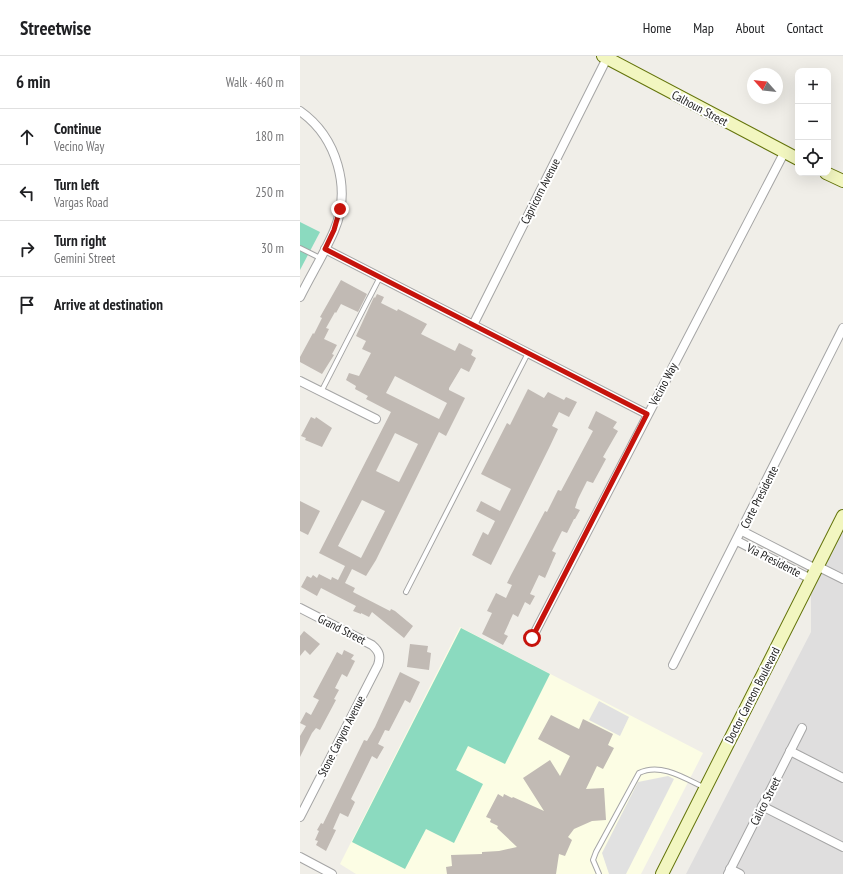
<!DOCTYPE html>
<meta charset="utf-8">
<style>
body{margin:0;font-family:"PT Sans Narrow",sans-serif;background:#f6f6f6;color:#202124}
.controls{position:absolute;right:12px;top:12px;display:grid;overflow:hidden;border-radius:8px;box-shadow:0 4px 16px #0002}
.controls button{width:36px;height:36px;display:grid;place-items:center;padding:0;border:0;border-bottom:1px solid #e0e0e0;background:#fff;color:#202124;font:20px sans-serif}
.compass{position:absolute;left:447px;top:12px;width:36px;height:36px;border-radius:50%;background:#fff;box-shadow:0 4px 16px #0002;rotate:297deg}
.stop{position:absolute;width:12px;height:12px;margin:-9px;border:3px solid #c6130c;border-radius:50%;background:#fff}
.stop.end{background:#c6130c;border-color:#fff;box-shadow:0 1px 4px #0008}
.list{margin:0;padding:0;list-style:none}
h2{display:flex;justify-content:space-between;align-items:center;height:52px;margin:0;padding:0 16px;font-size:17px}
h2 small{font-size:13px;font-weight:400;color:#757577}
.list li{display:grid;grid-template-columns:26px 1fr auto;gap:12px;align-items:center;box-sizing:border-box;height:56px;padding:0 16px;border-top:1px solid #e0e0e0}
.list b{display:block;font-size:15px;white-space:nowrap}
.list p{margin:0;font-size:13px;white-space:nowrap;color:#757577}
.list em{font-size:13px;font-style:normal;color:#757577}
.icon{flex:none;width:22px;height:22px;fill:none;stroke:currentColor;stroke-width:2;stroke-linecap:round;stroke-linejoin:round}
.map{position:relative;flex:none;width:543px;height:818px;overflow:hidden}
header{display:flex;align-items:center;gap:24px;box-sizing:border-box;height:56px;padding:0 20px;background:#fff;border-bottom:1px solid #e0e0e0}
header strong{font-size:19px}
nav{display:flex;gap:22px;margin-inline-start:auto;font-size:14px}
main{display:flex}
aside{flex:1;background:#fff}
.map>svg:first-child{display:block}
.residential{fill:#dfdede}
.education{fill:#fcfde4}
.pitch{fill:#8bdabf}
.parking{fill:#e1e1e1}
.building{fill:#c1bab4;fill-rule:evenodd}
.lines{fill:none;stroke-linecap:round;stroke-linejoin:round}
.lane-casing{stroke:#a5a5a5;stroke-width:6}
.street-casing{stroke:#a5a5a5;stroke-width:10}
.secondary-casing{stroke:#64740b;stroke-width:14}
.lane{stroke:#fff;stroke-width:4}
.street{stroke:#fff;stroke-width:8}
.secondary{stroke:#f2f6c0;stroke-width:12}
.route{stroke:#c6130c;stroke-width:5}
.labels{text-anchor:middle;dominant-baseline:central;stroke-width:4;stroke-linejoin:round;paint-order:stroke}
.street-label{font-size:12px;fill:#212121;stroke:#fff}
</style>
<header>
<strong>Streetwise</strong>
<nav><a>Home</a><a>Map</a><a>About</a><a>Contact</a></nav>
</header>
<main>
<aside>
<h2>6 min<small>Walk · 460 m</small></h2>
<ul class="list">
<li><svg class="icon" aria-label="ahead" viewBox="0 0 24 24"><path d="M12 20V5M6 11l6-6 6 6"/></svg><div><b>Continue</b><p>Vecino Way</p></div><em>180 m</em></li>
<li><svg class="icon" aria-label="left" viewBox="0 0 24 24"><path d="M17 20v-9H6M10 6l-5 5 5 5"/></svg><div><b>Turn left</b><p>Vargas Road</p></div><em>250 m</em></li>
<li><svg class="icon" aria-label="right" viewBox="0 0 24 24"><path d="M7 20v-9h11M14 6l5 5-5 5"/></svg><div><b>Turn right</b><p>Gemini Street</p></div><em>30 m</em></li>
<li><svg class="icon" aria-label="arrive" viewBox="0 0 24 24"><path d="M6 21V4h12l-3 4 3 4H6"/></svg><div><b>Arrive at destination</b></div></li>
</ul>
</aside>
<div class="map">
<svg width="543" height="818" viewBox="0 0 543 818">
<rect width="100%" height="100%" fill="#f0eee8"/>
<path class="residential" d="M543,460V818H386L511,576V523Z"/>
<path class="education" d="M160,571L403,697L341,818H56L40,808Z"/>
<g class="pitch">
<path d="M0,166L20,176L0,214Z"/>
<path d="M161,572L250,618L205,708L168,690L156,714L183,728L154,787L126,773L105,813L52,786Z"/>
</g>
<g class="parking">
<path d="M299,645L329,661L320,680L289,664Z"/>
<path d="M368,720L374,723L326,818H309L302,797L338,726Z"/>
</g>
<g class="building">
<path d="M41,224L67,238L58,256L41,248L36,257L35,256L26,272L29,273L24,283L37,289L32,298L34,299L22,318L0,306V301L13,277L14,278L22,262L20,261Z"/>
<path d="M77,238L84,241L81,247L97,255L98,253L127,268L121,278L155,295L159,287L173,294L171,299L176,302L169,316L161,312L149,332V334L165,342L146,380L139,376L76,504L66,520L52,513L45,527L55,532L53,536L90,555L91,553L95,555L113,570L104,582L72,556L69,561L61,557V558L53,555L56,550L21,532L17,540L1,531L7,520L11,522L13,519L17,522L19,518L31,524L32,521L38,524L45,510L19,497L91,356L66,343L68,340L55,333L56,330L46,324L49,317L59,320L71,297L62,293L66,285L56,280L74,241L75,242ZM95,320L147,347L139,363L86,337ZM95,377L118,388L99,426L76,415ZM62,444L85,455L61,502L38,490Z"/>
<path d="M228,333L244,342L248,336L264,344L266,341L277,346L269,361L259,356L252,370L258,373L250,390L191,509L172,499L183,476L188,479L195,465L176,455L181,445L200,455L211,433L181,418L207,367L210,369Z"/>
<path d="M296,355L317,366L313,372L318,375L303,401L306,403L293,427L287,425L278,443L275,452L280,454L275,463H274L267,477L262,475L252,495L256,497L245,522L239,519L230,538L235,540L230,549L225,546L218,561L213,558L204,578L208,580L203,589L182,578L192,557L187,555L196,537L206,542L212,529L207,527L211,519L245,455L247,456L258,434L261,435L293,375L288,372Z"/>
<path d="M11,361L15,363L16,361L32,372L22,391L5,384L6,382L1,380Z"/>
<path d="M0,445L20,455L8,479L0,475Z"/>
<path d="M4,575L20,588L10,599L5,594L0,600V580Z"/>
<path d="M110,588L128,590L127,596L131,597L129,614L107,611Z"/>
<path d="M44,594L54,599L51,603L55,605L47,621L42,618L35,632L39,634L34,643L36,644L20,674L16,672L12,677L0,701V680L6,670L0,667L6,656L11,659L19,644L13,641L37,596L42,599Z"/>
<path d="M100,616L120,626L110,647L105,644L89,675L85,674L78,688L84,691L77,703L72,700L51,743L55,746L48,761L40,757L33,773L36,774L26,795L16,789L18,785L15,784L19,775L17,774L21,767L23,768L64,684L67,685L75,671Z"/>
<path d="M251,659L279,673L283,663L313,678L308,689L314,692L303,713L297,710L286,733L304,732L306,764L292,765L274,773L268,781L272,784L265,800L259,798L256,818H147L146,811L152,810L151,799L182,798V796L199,795L217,791L197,772L198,770L190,766L191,763L186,761L198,738L203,741L204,738L212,742L213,741L244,755L223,722L250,704L260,720L270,700L238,683Z"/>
</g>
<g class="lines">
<g class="lane-casing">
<g id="lane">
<path d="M0,192L20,202"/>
<path d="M21,336L80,221"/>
<path d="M106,536L228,297"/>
<path d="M299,818L293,804L296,796L339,717C361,706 386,723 405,732"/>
</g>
</g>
<g class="street-casing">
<g id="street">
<path d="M0,55C37,81 52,133 34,175C24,198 11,219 0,241"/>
<path d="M25,193L347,358"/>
<path d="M173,269L307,2"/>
<path d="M0,325L76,363"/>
<path d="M442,475L516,513"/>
<path d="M437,485L511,523"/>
<path d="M517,510L543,523"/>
<path d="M0,552L72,589C79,595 81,600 78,609L0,761"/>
<path d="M232,582L484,97"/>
<path d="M373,609L543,272"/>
<path d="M490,695L543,722"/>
<path d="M462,750L543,791"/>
<path d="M0,801L32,818"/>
<path d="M430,813L440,818"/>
<path d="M428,818L502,672"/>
</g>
</g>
<g class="secondary-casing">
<g id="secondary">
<path d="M303,0L498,103"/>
<path d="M526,117L543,125"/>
<path d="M362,818L543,460"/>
</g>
</g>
<use href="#lane" class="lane"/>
<use href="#street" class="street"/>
<use href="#secondary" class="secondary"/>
</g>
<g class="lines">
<path class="route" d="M40,153L34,174L25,193L347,358L232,582"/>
</g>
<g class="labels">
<g class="street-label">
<text transform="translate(400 52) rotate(28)">Calhoun Street</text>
<text transform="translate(240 135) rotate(-63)">Capricorn Avenue</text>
<text transform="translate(363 328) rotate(-62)">Vecino Way</text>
<text transform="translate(459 441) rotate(-63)">Corte Presidente</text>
<text transform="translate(474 504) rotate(27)">Via Presidente</text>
<text transform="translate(42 573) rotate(27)">Grand Street</text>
<text transform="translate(452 639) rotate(-63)">Doctor Carreon Boulevard</text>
<text transform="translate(41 680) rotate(-63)">Stone Canyon Avenue</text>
<text transform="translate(465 745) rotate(-63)">Calico Street</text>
</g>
</g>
</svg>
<div class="controls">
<button>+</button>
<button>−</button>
<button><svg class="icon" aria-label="locate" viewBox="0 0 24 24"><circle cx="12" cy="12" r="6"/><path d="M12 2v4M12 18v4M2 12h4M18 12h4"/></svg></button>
</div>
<svg class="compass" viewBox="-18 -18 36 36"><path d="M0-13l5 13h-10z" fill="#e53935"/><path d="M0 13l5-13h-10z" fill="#757577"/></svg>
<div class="stop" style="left:232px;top:582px"></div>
<div class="stop end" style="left:40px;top:153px"></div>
</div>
</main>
